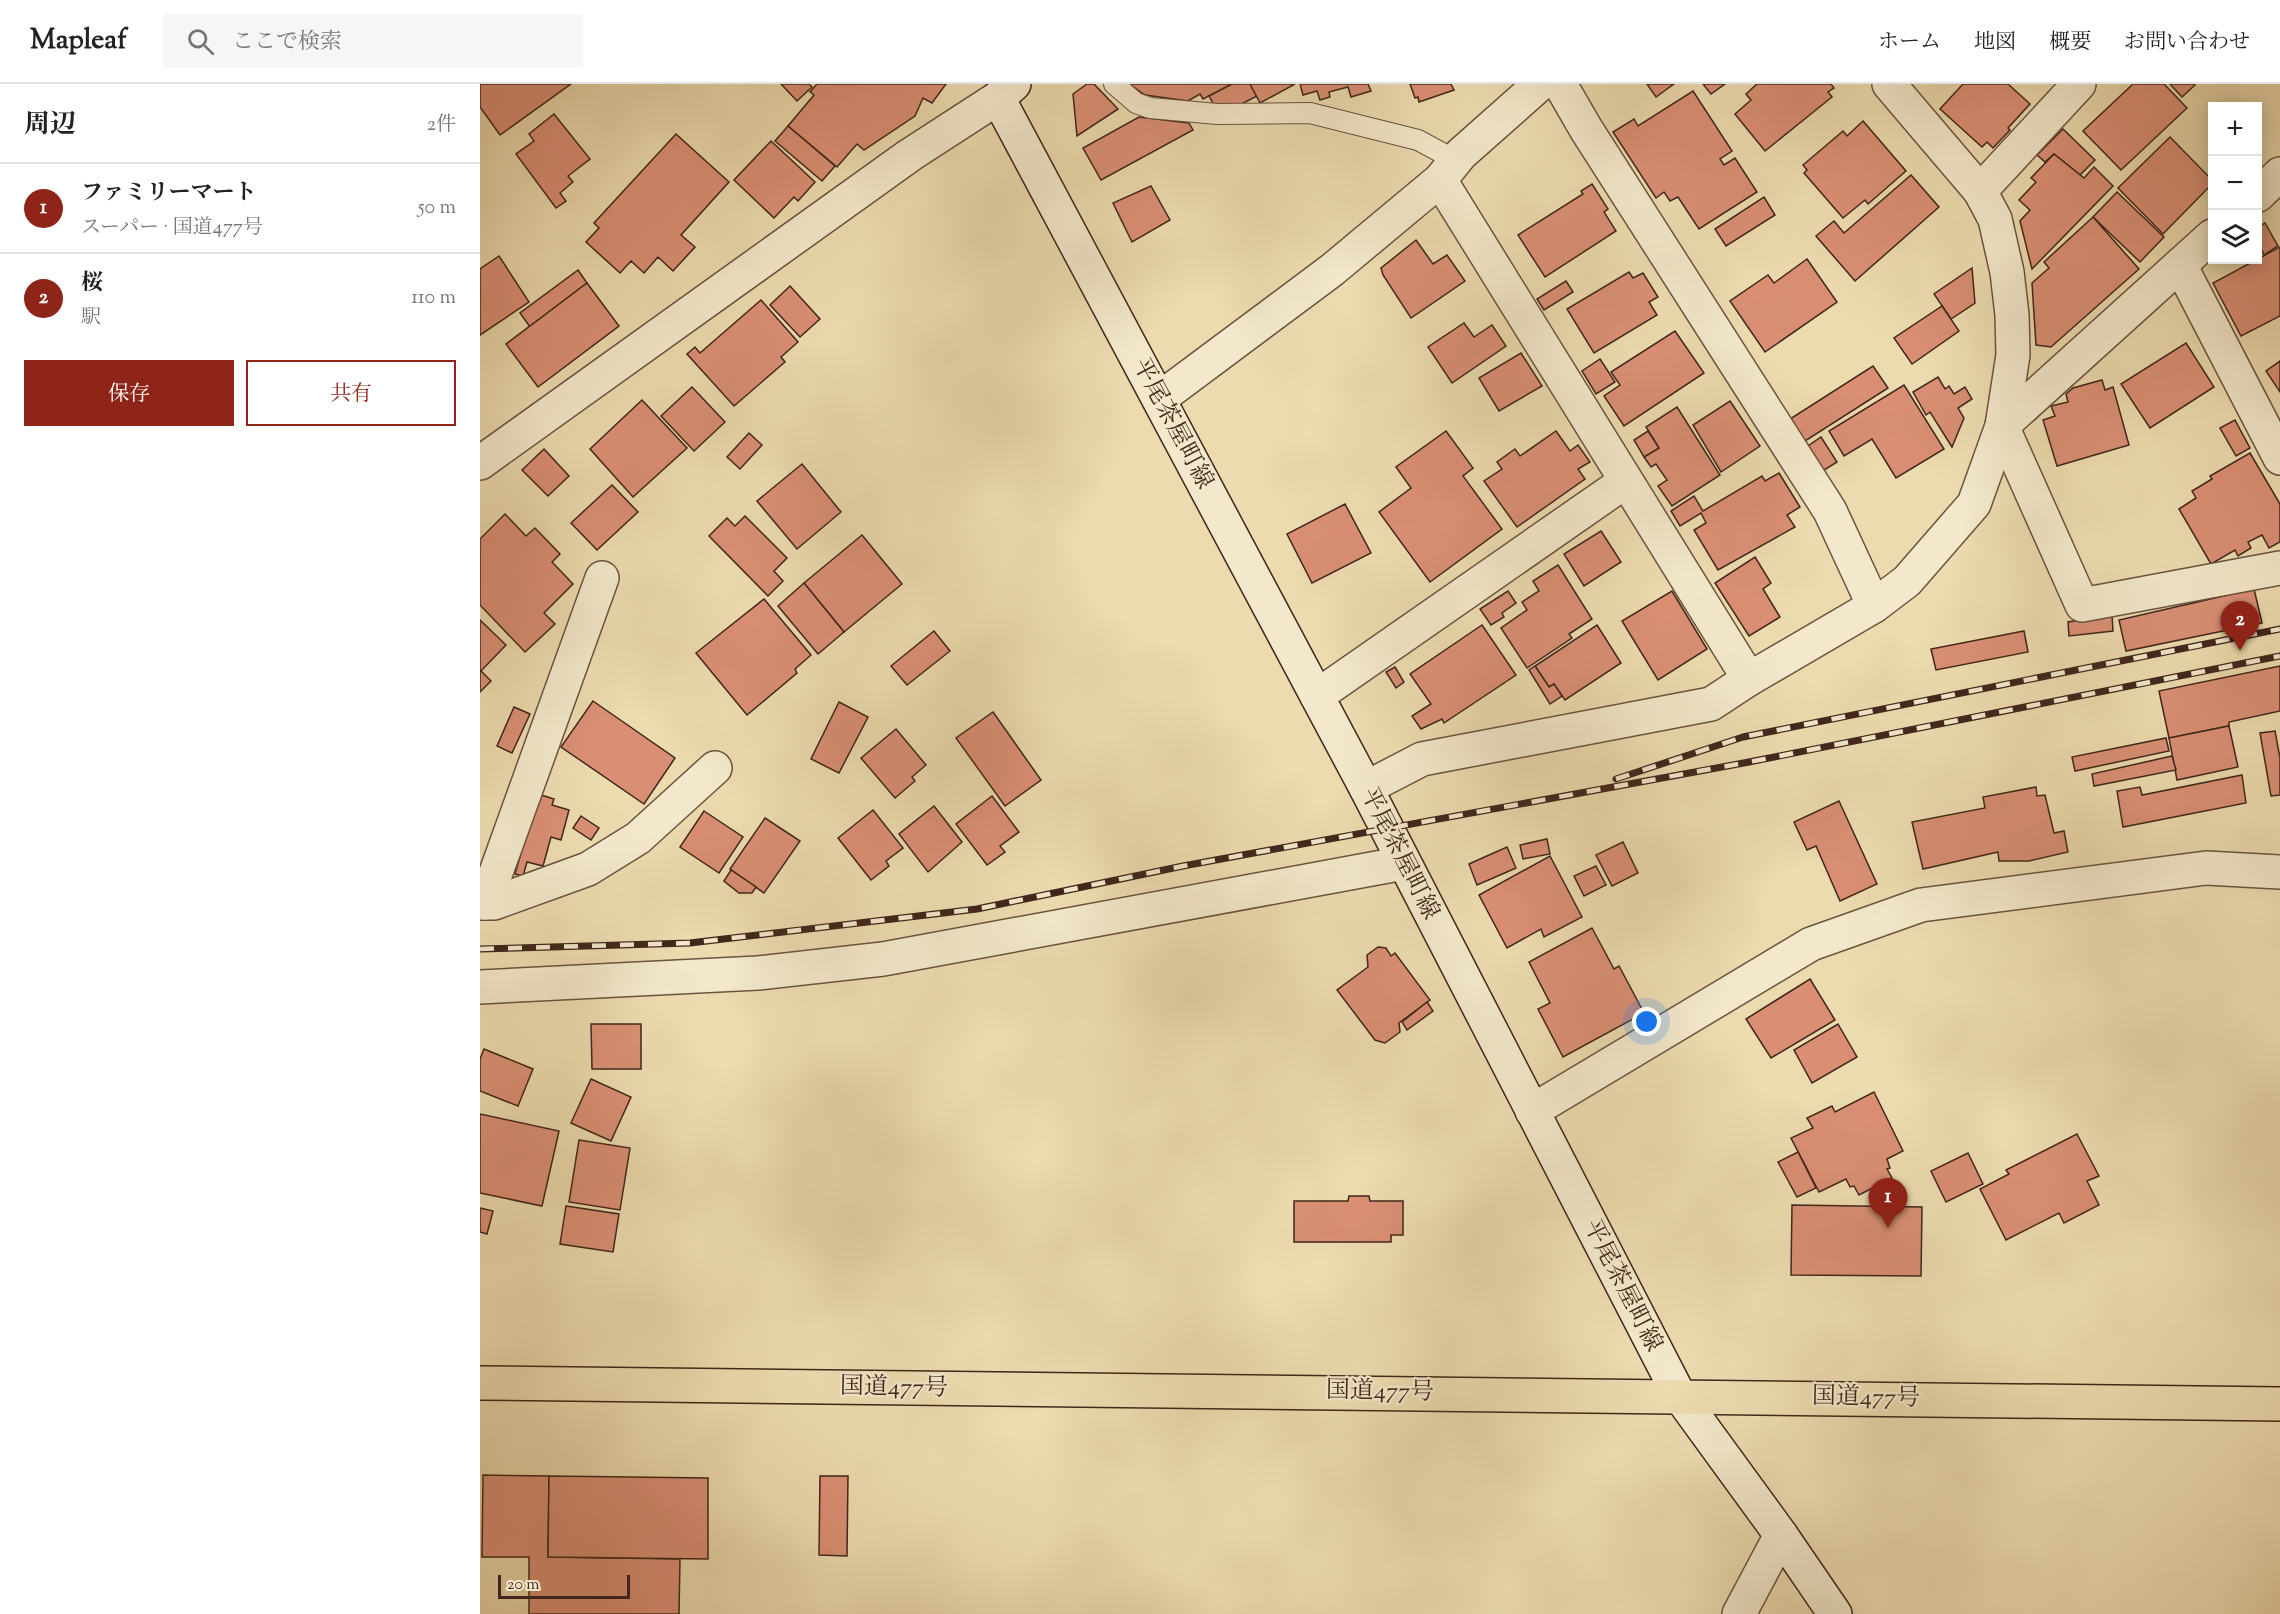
<!DOCTYPE html>
<html lang="ja">
<meta charset="utf-8">
<style>
body{margin:0;font-family:"Sorts Mill Goudy","Noto Serif JP",serif;background:#f6f6f6;color:#222}
.controls{position:absolute;right:18px;top:18px;display:grid;overflow:hidden;border-radius:0px;box-shadow:0 3px 15px #0003}
.controls button{width:54px;height:54px;display:grid;place-items:center;padding:0;border:0;border-bottom:2px solid #e0e0e0;background:#fff;color:#222;font:30px sans-serif}
.scale{position:absolute;left:18px;bottom:15px;width:132px;box-sizing:border-box;padding-left:6px;border:3px solid #40261b;border-top:0;font-size:16px;line-height:21px;white-space:nowrap;color:#40261b;-webkit-text-stroke:4px #f3e8cb;paint-order:stroke}
.you{position:absolute;left:1167px;top:938px;width:21px;height:21px;margin:-15px;border:4px solid #fff;border-radius:50%;background:#1a73e8;box-shadow:0 0 0 9px #1a73e833}
.badge{display:grid;place-items:center;width:39px;height:39px;border-radius:50%;background:#8f2418;color:#fff;font-size:20px;font-weight:700}
.pin{position:absolute;translate:-50% -50px;filter:drop-shadow(0 2px 3px #0008)}
.pin::after{content:'';position:absolute;top:32px;width:21px;height:18px;background:inherit;clip-path:polygon(0 0,100% 0,50% 100%)}
.list{margin:0;padding:0;list-style:none}
h2{display:flex;justify-content:space-between;align-items:center;height:78px;margin:0;padding:0 24px;font-size:26px}
h2 small{font-size:20px;font-weight:400;color:#767676}
.list li{display:grid;grid-template-columns:39px 1fr auto;gap:18px;align-items:center;box-sizing:border-box;height:90px;padding:0 24px;border-top:2px solid #e0e0e0}
.list b{display:block;font-size:22px;white-space:nowrap}
.list p{margin:0;font-size:20px;white-space:nowrap;color:#767676}
.list em{font-size:20px;font-style:normal;color:#767676}
.actions{display:flex;gap:12px;padding:18px 24px}
.actions a{flex:1;padding:14px 0;border:2px solid #8f2418;border-radius:0px;text-align:center;font-size:21px;color:#8f2418}
.actions .main{background:#8f2418;color:#fff}
.icon{flex:none;width:33px;height:33px;fill:none;stroke:currentColor;stroke-width:2;stroke-linecap:round;stroke-linejoin:round}
.map{position:relative;flex:none;width:1800px;height:1530px;overflow:hidden}
header{display:flex;align-items:center;gap:36px;box-sizing:border-box;height:84px;padding:0 30px;background:#fff;border-bottom:2px solid #e0e0e0}
header strong{font-size:28px}
nav{display:flex;gap:33px;margin-inline-start:auto;font-size:21px}
.search{width:420px;height:54px;background:#f6f6f6;display:flex;align-items:center;gap:15px;box-sizing:border-box;padding:0 21px;border-radius:0px;color:#767676;font-size:22px}
main{display:flex}
aside{flex:1;background:#fff}
.map>svg:first-child{display:block}
.building{fill:#da8f75;stroke:#40261b;stroke-width:1.5}
.lines{fill:none;stroke-linecap:round;stroke-linejoin:round}
.lane-casing{stroke:#6b5340;stroke-width:22}
.street-casing{stroke:#6b5340;stroke-width:36}
.secondary-casing{stroke:#40261b;stroke-width:36}
.highway-casing{stroke:#40261b;stroke-width:36}
.lane{stroke:#f3e8cb;stroke-width:20}
.street{stroke:#f3e8cb;stroke-width:33}
.secondary{stroke:#f3e8cb;stroke-width:33}
.highway{stroke:#ecdbaf;stroke-width:33}
.rail-casing{stroke:#40261b;stroke-width:7}
.rail{stroke:#f3e8cb;stroke-width:4.5;stroke-dasharray:14;stroke-linecap:butt}
.labels{text-anchor:middle;dominant-baseline:central;stroke-width:4.5;stroke-linejoin:round;paint-order:stroke}
.street-label{font-size:24px;fill:#40261b;stroke:#f3e8cb}
</style>
<header>
<strong>Mapleaf</strong>
<div class="search"><svg class="icon" aria-label="search" viewBox="0 0 24 24"><circle cx="10" cy="10" r="6"/><path d="M15 15l6 6"/></svg>ここで検索</div>
<nav><a>ホーム</a><a>地図</a><a>概要</a><a>お問い合わせ</a></nav>
</header>
<main>
<aside>
<h2>周辺<small>2件</small></h2>
<ul class="list">
<li><span class="badge">1</span><div><b>ファミリーマート</b><p>スーパー · 国道477号</p></div><em>50 m</em></li>
<li><span class="badge">2</span><div><b>桜</b><p>駅</p></div><em>110 m</em></li>
</ul>
<div class="actions"><a class="main">保存</a><a>共有</a></div>
</aside>
<div class="map">
<svg width="1800" height="1530" viewBox="0 0 1800 1530">
<rect width="100%" height="100%" fill="#ecdbaf"/>
<filter id="stains"><feTurbulence type="fractalNoise" baseFrequency=".00333" numOctaves="4"/><feColorMatrix values="0 0 0 0 .2 0 0 0 0 .09 0 0 0 0 .02 0 0 0 .5 -.17"/></filter>
<radialGradient id="worn" r=".72"><stop offset=".6" stop-color="#630" stop-opacity="0"/><stop offset="1" stop-color="#630" stop-opacity=".3"/></radialGradient>
<g class="building">
<path d="M0,0H91L20,51L0,23Z"/>
<path d="M301,0H329L332,3L317,17Z"/>
<path d="M337,0H466L452,19L443,14L435,32L384,66L377,60L357,83L308,42L334,11L330,8Z"/>
<path d="M607,0H614L638,25L597,52L593,10Z"/>
<path d="M649,0H752L723,15L720,10L708,17L665,11Z"/>
<path d="M752,0H770L777,12L758,22L734,21L729,12Z"/>
<path d="M770,0H815L780,19Z"/>
<path d="M820,0H888L891,7L871,13L868,3L849,8L850,13L840,16L837,7L823,11Z"/>
<path d="M930,0H971L974,6L939,18L938,13L935,14Z"/>
<path d="M1167,0H1194L1176,13Z"/>
<path d="M1223,0H1245L1231,10Z"/>
<path d="M1277,0H1351L1354,4L1348,8L1352,13L1285,67L1255,30L1271,16L1266,10Z"/>
<path d="M1483,0H1528L1550,20L1528,44L1530,46L1513,64L1507,58L1502,63L1460,25Z"/>
<path d="M1653,0H1684L1707,24L1641,86L1603,47Z"/>
<path d="M1690,0H1714L1715,1L1702,13Z"/>
<path d="M1213,7L1252,67L1240,75L1244,81L1255,74L1277,108L1219,145L1198,113L1190,117L1184,108L1176,114L1133,48L1154,35L1158,42Z"/>
<path d="M74,30L110,75L88,92L93,98L80,109L86,117L76,124L36,70L54,57L49,50Z"/>
<path d="M659,33L709,39L713,46L621,96L603,64Z"/>
<path d="M1383,37L1426,87L1388,120L1385,116L1363,134L1324,89L1327,86L1323,81L1363,47L1367,52Z"/>
<path d="M308,42L355,82L342,97L295,57Z"/>
<path d="M1583,45L1615,76L1600,91L1574,70L1565,78L1557,71Z"/>
<path d="M196,50L249,98L201,151L215,163L193,187L178,173L164,189L151,177L140,189L106,158L119,144L114,139Z"/>
<path d="M1690,53L1732,96V100L1683,150L1638,104Z"/>
<path d="M291,57L335,98L318,117L314,113L294,134L254,96Z"/>
<path d="M1574,70L1604,94L1614,83L1633,102L1552,185L1540,137L1550,126L1539,116L1556,98L1551,94Z"/>
<path d="M1431,91L1459,123L1375,197L1336,152L1354,137L1364,149Z"/>
<path d="M1112,100L1128,125L1124,128L1136,147L1065,193L1038,151L1103,110L1101,107Z"/>
<path d="M671,102L690,136L652,158L633,119Z"/>
<path d="M1637,108L1684,153L1660,178L1613,133Z"/>
<path d="M1284,113L1295,131L1246,162L1235,145Z"/>
<path d="M1613,133L1659,185L1571,263L1556,261L1552,199L1569,184L1564,178Z"/>
<path d="M1785,139L1798,162L1784,171L1778,158V143Z"/>
<path d="M936,156L953,180L967,171L985,197L931,234L903,191L901,184Z"/>
<path d="M1800,163V232L1761,252L1733,199Z"/>
<path d="M19,172L49,218L0,251V185Z"/>
<path d="M1327,175L1357,218L1285,268L1250,217L1288,191L1294,199Z"/>
<path d="M1492,184L1495,219L1471,235L1454,210Z"/>
<path d="M98,186L107,199L50,243L40,229Z"/>
<path d="M1149,188L1153,194L1163,189L1178,213L1169,218L1177,231L1114,269L1087,225Z"/>
<path d="M1086,197L1093,208L1064,226L1057,215Z"/>
<path d="M107,199L139,242L58,303L26,260Z"/>
<path d="M310,202L340,235L320,253L290,221Z"/>
<path d="M281,216L318,258L301,273L305,278L254,322L207,270L215,263L220,269Z"/>
<path d="M1462,222L1479,247L1432,280L1414,254Z"/>
<path d="M984,239L994,253L1012,241L1026,262L972,299L948,263Z"/>
<path d="M1195,247L1224,289L1144,342L1124,312L1140,301L1131,288Z"/>
<path d="M1706,259L1734,303L1670,344L1641,300Z"/>
<path d="M1041,269L1062,302L1019,327L999,294Z"/>
<path d="M1120,275L1135,298L1116,310L1102,287Z"/>
<path d="M1800,277V308L1786,287Z"/>
<path d="M1393,282L1408,304L1322,359L1307,337Z"/>
<path d="M1458,293L1465,305L1469,302L1474,310L1485,303L1492,315L1478,324L1484,334L1472,363L1450,328L1446,331L1433,308Z"/>
<path d="M1622,296L1625,306L1633,303L1649,361L1577,382L1563,336L1575,332L1571,322L1588,318L1586,310L1593,304Z"/>
<path d="M1424,301L1464,365L1416,394L1392,355L1364,372L1349,347Z"/>
<path d="M212,303L245,338L214,367L181,332Z"/>
<path d="M162,316L207,364L153,413L110,365Z"/>
<path d="M1250,317L1280,362L1241,388L1213,341Z"/>
<path d="M1197,323L1240,391L1192,422L1178,402L1187,396L1176,380L1171,383L1164,373L1179,364L1166,343Z"/>
<path d="M1755,336L1770,364L1756,372L1740,344Z"/>
<path d="M966,347L993,384L983,392L1022,445L950,498L899,428L931,404L916,383Z"/>
<path d="M1076,347L1090,367L1098,361L1110,378L1098,385L1105,395L1037,443L1004,397L1022,385L1017,378L1035,365L1040,372Z"/>
<path d="M1168,347L1179,364L1164,373L1154,356Z"/>
<path d="M269,349L282,361L260,385L247,373Z"/>
<path d="M1341,353L1357,378L1341,388L1325,364Z"/>
<path d="M64,365L89,392L68,412L42,386Z"/>
<path d="M1770,369L1800,420V458L1789,464L1782,451L1768,458L1771,464L1758,472L1755,466L1731,480L1699,425L1716,414L1712,407L1732,395L1730,392Z"/>
<path d="M322,380L361,428L317,465L277,417Z"/>
<path d="M1299,389L1320,423L1307,431L1315,443L1238,486L1214,446L1226,439L1221,429L1200,442L1191,427L1214,412L1223,427L1282,392L1285,397Z"/>
<path d="M132,401L158,428L117,466L91,439Z"/>
<path d="M865,420L891,469L832,499L807,450Z"/>
<path d="M25,430L46,452L55,444L80,470L72,478L93,500L64,529L75,540L45,568L0,521V455Z"/>
<path d="M265,432L307,474L294,487L303,497L288,512L229,452L247,434L255,442Z"/>
<path d="M1121,447L1141,478L1104,502L1084,470Z"/>
<path d="M382,451L422,500L364,548L324,499Z"/>
<path d="M1275,473L1291,499L1283,505L1300,533L1269,552L1235,499Z"/>
<path d="M1078,481L1112,535L1089,550L1092,554L1047,584L1021,544L1047,526L1042,518L1059,507L1053,497Z"/>
<path d="M324,499L364,548L338,570L298,522Z"/>
<path d="M1774,505L1782,539L1646,567L1639,536Z"/>
<path d="M1028,507L1036,519L1022,529L1024,533L1011,541L1000,525Z"/>
<path d="M1192,507L1227,565L1178,596L1142,537Z"/>
<path d="M284,515L331,571L315,585L317,589L267,631L216,569Z"/>
<path d="M1632,531L1633,547L1589,552L1588,538Z"/>
<path d="M0,536L26,561L1,587L11,597L0,608Z"/>
<path d="M1002,541L1036,591L964,639L962,635L941,645L932,632L951,620L930,590Z"/>
<path d="M1117,541L1141,579L1085,616L1074,600L1069,603L1055,582Z"/>
<path d="M454,547L470,567L427,601L411,582Z"/>
<path d="M1544,547L1548,568L1456,586L1451,565Z"/>
<path d="M1055,582L1069,603L1074,600L1082,612L1070,620L1049,586Z"/>
<path d="M1800,582V627L1749,638V642L1689,654L1679,607Z"/>
<path d="M915,583L924,598L916,604L906,588Z"/>
<path d="M113,617L195,674L164,720L81,663Z"/>
<path d="M359,618L388,633L359,689L331,675Z"/>
<path d="M34,623L50,630L32,669L17,662Z"/>
<path d="M513,628L561,696L525,722L476,654Z"/>
<path d="M1749,642L1758,683L1697,696L1689,654Z"/>
<path d="M416,645L446,681L432,693L435,697L415,714L381,674Z"/>
<path d="M1795,647L1800,674V711L1791,712L1780,649Z"/>
<path d="M1686,654L1689,667L1595,687L1592,673Z"/>
<path d="M1692,672L1696,686L1614,702L1612,690Z"/>
<path d="M1762,691L1766,719L1643,743L1637,707L1660,703L1662,711Z"/>
<path d="M1556,703L1557,712L1565,711L1574,749L1584,747L1588,768L1549,777H1519L1518,768L1443,785L1432,738L1505,724L1503,713Z"/>
<path d="M58,710L74,715L72,721L89,726L81,756L71,753L63,782L47,778L43,792L35,790Z"/>
<path d="M512,712L539,748L520,762L525,768L507,781L476,740Z"/>
<path d="M1359,717L1397,800L1360,817L1336,762L1327,766L1314,738Z"/>
<path d="M454,722L482,758L448,788L419,750Z"/>
<path d="M393,726L423,764L406,777L409,782L391,796L358,754Z"/>
<path d="M224,727L263,753L239,789L200,763Z"/>
<path d="M101,732L119,744L111,756L93,744Z"/>
<path d="M285,734L320,757L284,809L250,785Z"/>
<path d="M1067,755L1070,770L1043,775L1040,761Z"/>
<path d="M1143,758L1158,789L1132,802L1116,771Z"/>
<path d="M1027,763L1036,784L997,801L989,780Z"/>
<path d="M1070,772L1102,833L1064,853L1061,845L1027,864L999,811Z"/>
<path d="M1116,782L1126,801L1104,812L1094,792Z"/>
<path d="M251,786L276,803L272,809H259L244,797Z"/>
<path d="M1112,844L1134,885L1139,882L1164,929L1083,973L1058,925L1070,919L1049,878Z"/>
<path d="M898,863L906,864L911,872L915,869L950,916L919,939L920,948L905,959L895,956L857,906L888,883L887,871Z"/>
<path d="M1330,895L1355,936L1291,974L1266,935Z"/>
<path d="M947,918L953,927L927,946L922,938Z"/>
<path d="M111,940H161V985H112Z"/>
<path d="M1358,940L1377,973L1332,999L1314,966Z"/>
<path d="M4,965L53,985L38,1022L0,1007V975Z"/>
<path d="M111,995L151,1013L131,1057L91,1039Z"/>
<path d="M1394,1008L1423,1067L1407,1075L1410,1084L1407,1085L1412,1094L1379,1111L1374,1102L1370,1103L1366,1095L1339,1108L1311,1054L1333,1044L1327,1034L1352,1022L1355,1028Z"/>
<path d="M0,1030L79,1047L62,1122L0,1109Z"/>
<path d="M1597,1050L1619,1092L1607,1097L1619,1121L1584,1139L1579,1129L1526,1156L1500,1105L1529,1090L1526,1086Z"/>
<path d="M99,1056L150,1064L140,1126L89,1118Z"/>
<path d="M1318,1068L1336,1104L1317,1113L1298,1078Z"/>
<path d="M1488,1069L1503,1100L1466,1118L1451,1087Z"/>
<path d="M869,1112H889L890,1117H923V1151H911V1158H814V1117H868Z"/>
<path d="M1312,1121L1442,1123L1441,1192L1311,1191Z"/>
<path d="M86,1122L139,1130L133,1168L80,1160Z"/>
<path d="M0,1124L13,1127L7,1150L0,1148Z"/>
<path d="M3,1391L69,1392L68,1473L200,1475L199,1530H49V1473H2Z"/>
<path d="M69,1392L228,1394V1475L68,1473Z"/>
<path d="M340,1392H368L367,1472L339,1471Z"/>
</g>
<g class="lines">
<g class="lane-casing">
<path id="lane" d="M634,0L656,19L670,24L737,30L830,29L938,56L975,76"/>
</g>
<g class="street-casing">
<g id="street">
<path d="M1080,0L1106,45L1350,427L1394,522"/>
<path d="M960,96L1269,595"/>
<path d="M1500,107L1599,0"/>
<path d="M1778,111L1800,90"/>
<path d="M1700,181L1800,374"/>
<path d="M679,315L852,186L960,96L981,70L1060,0"/>
<path d="M1522,342L1602,521L1800,484"/>
<path d="M1522,342L1732,152"/>
<path d="M0,379L430,71L518,14"/>
<path d="M837,612L1146,397"/>
<path d="M886,704L942,675L1231,620L1269,595L1394,522L1427,497L1494,420L1522,342L1533,271L1532,231L1527,188L1515,135L1500,107L1409,0"/>
<path d="M0,819H14L108,785L158,754L235,684"/>
<path d="M5,819L122,494"/>
<path d="M0,903L278,889L403,875L924,779"/>
<path d="M1052,1027L1331,860L1441,821L1726,784L1800,788"/>
<path d="M1259,1530L1301,1451"/>
</g>
</g>
<g class="secondary-casing">
<path id="secondary" d="M534,0L518,14L886,704L1199,1311L1301,1451L1355,1530"/>
</g>
<g class="highway-casing">
<path id="highway" d="M0,1299L1800,1320"/>
</g>
<use href="#lane" class="lane"/>
<use href="#street" class="street"/>
<use href="#secondary" class="secondary"/>
<use href="#highway" class="highway"/>
<g class="rail-casing">
<g id="rail">
<path d="M1136,695L1263,653L1800,545"/>
<path d="M0,865L210,859L497,825L703,782L1269,678L1800,572"/>
</g>
</g>
<use href="#rail" class="rail"/>
</g>
<g class="labels">
<g class="street-label">
<text transform="translate(692 340) rotate(62)">平尾茶屋町線</text>
<text transform="translate(919 770) rotate(63)">平尾茶屋町線</text>
<text transform="translate(1142 1202) rotate(63)">平尾茶屋町線</text>
<text transform="translate(414 1304) rotate(1)">国道477号</text>
<text transform="translate(900 1308) rotate(1)">国道477号</text>
<text transform="translate(1386 1314) rotate(1)">国道477号</text>
</g>
</g>
<rect width="100%" height="100%" filter="url(#stains)"/>
<rect width="100%" height="100%" fill="url(#worn)"/>
</svg>
<div class="controls">
<button>+</button>
<button>−</button>
<button><svg class="icon" aria-label="layers" viewBox="0 0 24 24"><path d="M12 4l9 5-9 5-9-5zM3 14l9 5 9-5"/></svg></button>
</div>
<div class="scale">20 m</div>
<div class="you"></div>
<div class="pin badge" style="left:1408px;top:1144px">1</div>
<div class="pin badge" style="left:1760px;top:567px">2</div>
</div>
</main>
